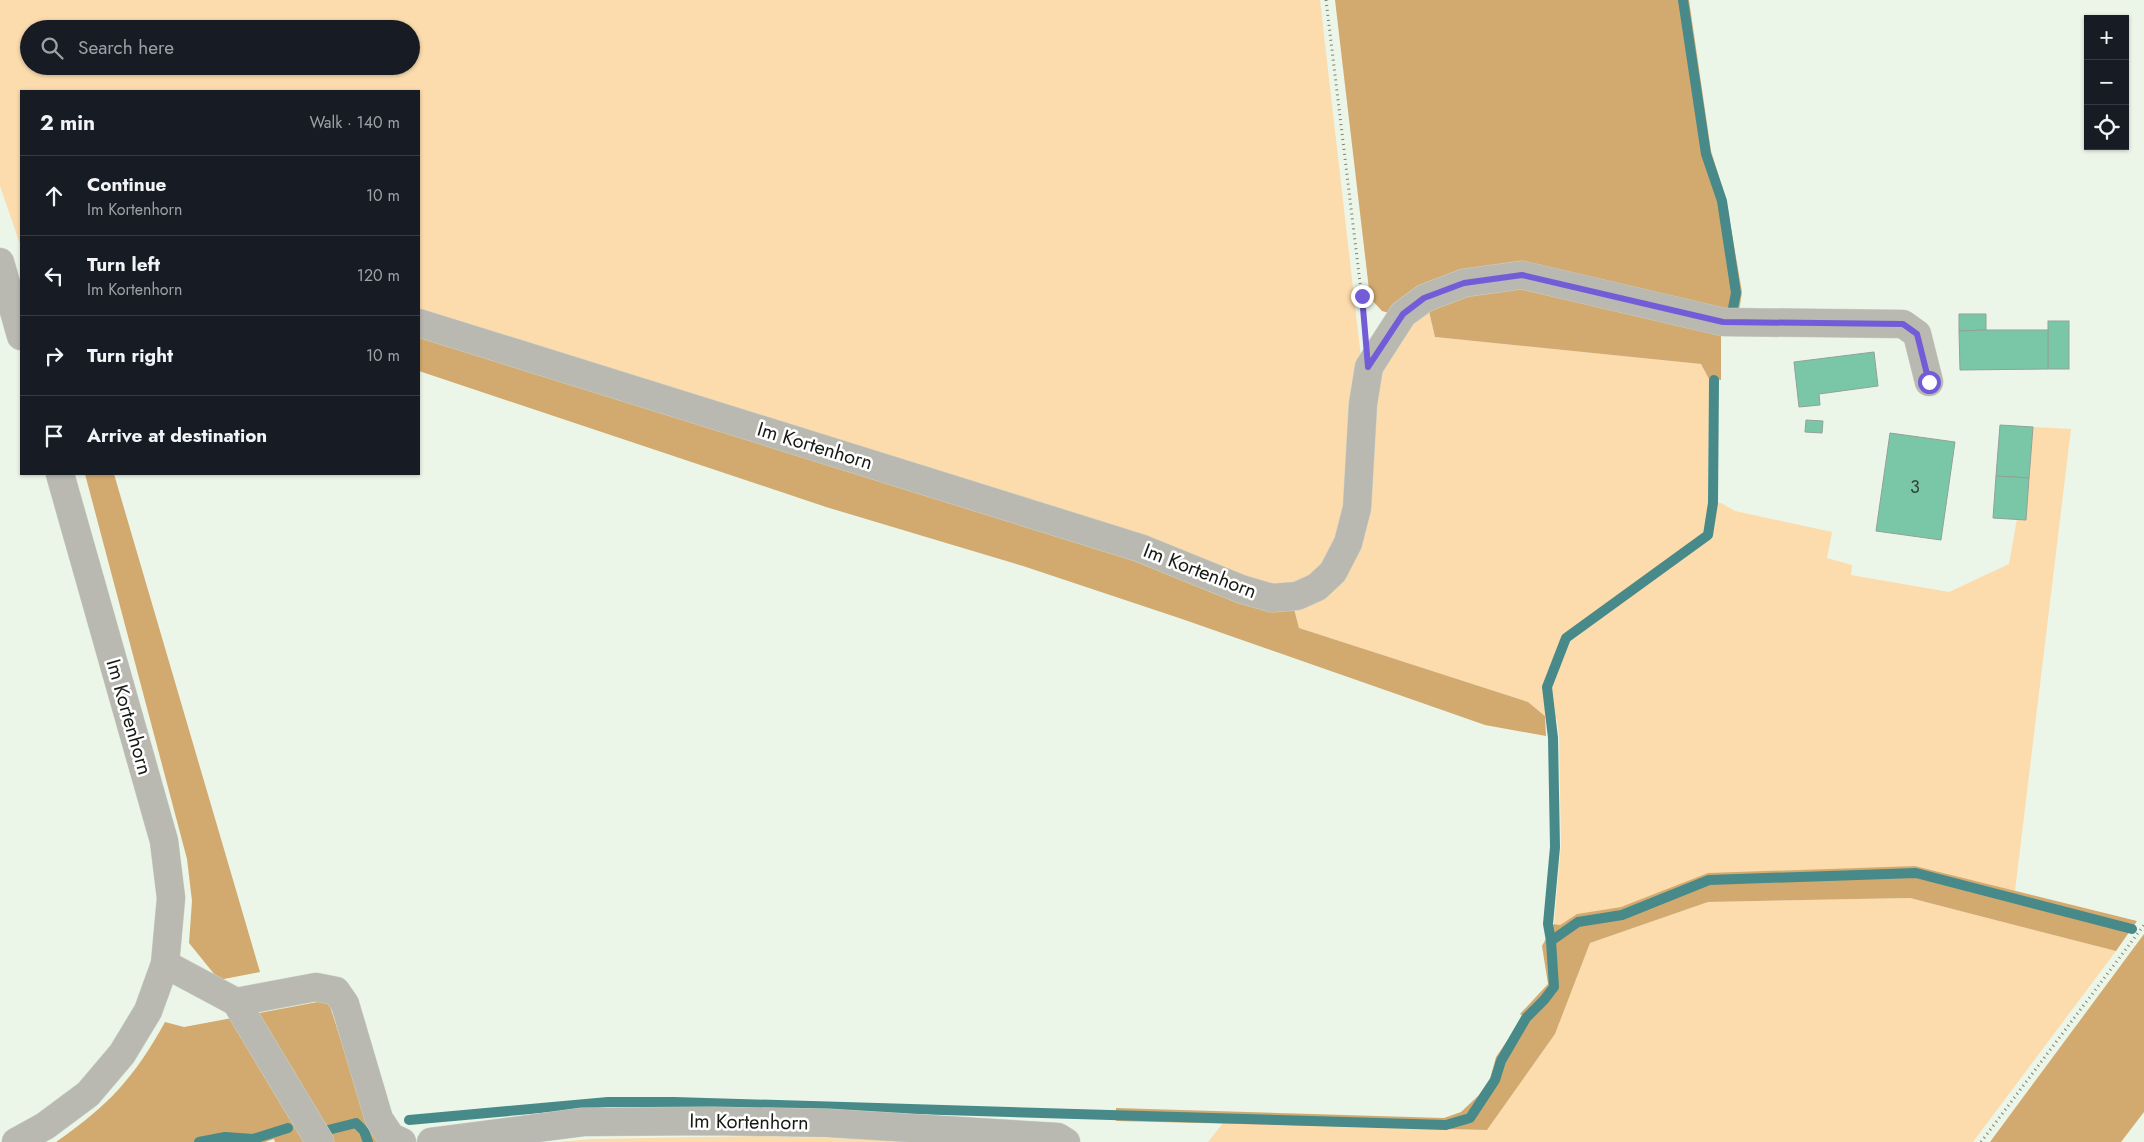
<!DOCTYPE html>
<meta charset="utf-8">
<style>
body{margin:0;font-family:Jost,sans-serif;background:#242831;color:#f1f3f6}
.controls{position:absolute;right:15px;top:15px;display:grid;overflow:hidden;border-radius:0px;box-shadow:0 1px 4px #0004}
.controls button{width:45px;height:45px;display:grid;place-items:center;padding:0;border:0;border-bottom:1px solid #363941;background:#171b24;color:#f1f3f6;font:25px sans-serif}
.stop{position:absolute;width:15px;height:15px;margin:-11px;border:4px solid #735cd7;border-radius:50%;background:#fff}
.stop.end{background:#735cd7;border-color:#fff;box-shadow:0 1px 5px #0008}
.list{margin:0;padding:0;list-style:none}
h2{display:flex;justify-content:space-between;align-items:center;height:65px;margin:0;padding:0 20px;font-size:21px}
h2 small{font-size:16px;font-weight:400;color:#9ea1a6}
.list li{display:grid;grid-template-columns:32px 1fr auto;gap:15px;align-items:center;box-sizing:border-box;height:80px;padding:0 20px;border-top:1px solid #363941}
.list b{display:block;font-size:19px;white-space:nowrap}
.list p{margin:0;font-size:16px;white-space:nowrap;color:#9ea1a6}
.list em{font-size:16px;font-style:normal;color:#9ea1a6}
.icon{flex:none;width:28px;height:28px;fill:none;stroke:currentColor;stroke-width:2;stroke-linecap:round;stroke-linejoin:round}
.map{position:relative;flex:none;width:2144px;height:1142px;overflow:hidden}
.search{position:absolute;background:#171b24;box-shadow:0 1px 4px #0004;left:20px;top:20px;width:400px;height:55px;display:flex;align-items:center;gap:12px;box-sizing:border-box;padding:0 18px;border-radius:28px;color:#9ea1a6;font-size:19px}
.panel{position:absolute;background:#171b24;box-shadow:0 1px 4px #0004;left:20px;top:90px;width:400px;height:385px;border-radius:0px}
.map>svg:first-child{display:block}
.green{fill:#fcdbad;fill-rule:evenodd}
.forest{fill:#d2aa70}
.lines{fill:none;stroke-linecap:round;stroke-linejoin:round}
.stream{stroke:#478a89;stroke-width:10}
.building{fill:#7ac7a8;stroke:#91a19a}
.minor-casing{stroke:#cad3c6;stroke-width:29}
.path{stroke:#7a8177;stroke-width:3;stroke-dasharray:1 4;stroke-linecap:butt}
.minor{stroke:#b9b8b1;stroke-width:28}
.route{stroke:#735cd7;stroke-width:6}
.labels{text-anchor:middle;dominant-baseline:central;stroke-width:5;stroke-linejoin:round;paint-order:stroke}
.number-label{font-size:18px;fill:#2f4439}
.street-label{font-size:20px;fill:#161914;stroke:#fff}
</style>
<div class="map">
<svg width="2144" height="1142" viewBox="0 0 2144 1142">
<rect width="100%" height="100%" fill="#ecf6e8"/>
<g class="green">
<path d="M0,0H1320L1362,366L1349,512L1324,570L1284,590L419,312V91H21V247L0,186ZM29,29H411V66H29Z"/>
<path d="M1427,303L1435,337L1701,364L1709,379L1708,502L1721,503L1735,511L1832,532L1827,558L1852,565L1851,575L1949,592L2009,564L2033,427L2071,429L2015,891L1915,866L1621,907L1577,914L1560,925L1554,924L1561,844L1559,736L1557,719L1545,716L1528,702L1299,628L1293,605L1339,578L1377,374Z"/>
<path d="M1910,898L2116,951L1973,1142H1208L1223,1123L1487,1130L1555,1034L1590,943L1708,902Z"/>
<path d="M758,1136L959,1142H558L591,1139Z"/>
</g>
<g class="forest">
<path d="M1335,0H1689L1711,151L1726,199L1742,292L1739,311L1522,267L1396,315L1382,311L1370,298Z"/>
<path d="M1521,283L1721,329V380L1709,379L1701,364L1435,337L1427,303Z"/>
<path d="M419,332L1293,605L1299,628L1528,702L1545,716L1546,736L1485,725L1182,619L1023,566L826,507L419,371Z"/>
<path d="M85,474H114L260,972L219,980L189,943L192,901L187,859Z"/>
<path d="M1915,866L2137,921L2116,951L1910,898L1708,902L1590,943L1555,1034L1487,1130L1116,1121V1108L1444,1118L1461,1112L1479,1095L1490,1079L1496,1057L1507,1041L1512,1044L1526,1018L1520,1014L1548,984L1542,946L1554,924L1560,925L1577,914L1621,907L1708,873Z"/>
<path d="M2144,934V1112L2121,1142H1990Z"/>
<path d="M328,1000L369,1127L383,1142H275L274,1139L265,1142H56C109,1105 134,1078 165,1022L184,1027Z"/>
</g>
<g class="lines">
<g class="stream">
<path d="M1683,0L1706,154L1722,201L1736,293L1732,313"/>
<path d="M1551,941L1548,924L1555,847L1553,738L1547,687L1566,638L1708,535L1713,503L1714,380"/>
<path d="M409,1120L608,1102H674L1446,1125L1470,1118L1495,1080L1501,1061L1526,1018L1544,1000L1554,987L1551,941L1578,922L1622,915L1709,880L1916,873L2132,929"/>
<path d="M324,1131L356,1123L364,1131L368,1142"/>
<path d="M199,1142L225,1137L253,1139L288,1128"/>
</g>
</g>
<g class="building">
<path d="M1959,314H1986V330L1959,331Z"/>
<rect x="2048" y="321" width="21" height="48"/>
<path d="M1986,330H2048V369L1960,370L1959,331Z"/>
<path d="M1874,352L1878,386L1819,394L1820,405L1799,407L1794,362Z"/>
<path d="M1806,420L1823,421L1822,433L1805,432Z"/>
<path d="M2000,425L2033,427L2029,478L1996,476Z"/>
<path d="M1890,433L1955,442L1941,540L1876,531Z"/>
<path d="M1996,476L2029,478L2026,520L1993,518Z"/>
</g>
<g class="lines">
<g class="minor-casing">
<g id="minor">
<path d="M0,262L21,336"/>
<path d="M419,323L1140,548L1241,589L1272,598L1297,596L1317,587L1333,572L1348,543L1357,508L1363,404L1369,367L1403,314L1425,298L1464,283L1522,275L1723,322L1903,324L1917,334L1929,382"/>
<path d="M165,964L236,1002L316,987L336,991L345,1004L379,1119L391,1137L402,1142"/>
<path d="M236,1002L320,1142"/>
<path d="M16,1142L45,1126L88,1094L122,1054L148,1011L165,964L171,898L164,841L60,474"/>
<path d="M431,1142L583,1122L712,1121L828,1123L1058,1137L1066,1142"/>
</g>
</g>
<g class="path">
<path d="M1326,0L1364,316"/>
<path d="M1981,1142L2144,925"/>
</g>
<use href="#minor" class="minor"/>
</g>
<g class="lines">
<path class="route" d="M1362,296L1368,367L1403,314L1424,298L1464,283L1522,275L1723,322L1903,324L1917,334L1929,382"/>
</g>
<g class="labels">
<g class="number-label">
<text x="1915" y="487">3</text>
</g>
<g class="street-label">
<text transform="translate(815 446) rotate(17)">Im Kortenhorn</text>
<text transform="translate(1200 571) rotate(21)">Im Kortenhorn</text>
<text transform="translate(129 717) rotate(74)">Im Kortenhorn</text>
<text transform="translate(749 1122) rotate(1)">Im Kortenhorn</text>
</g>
</g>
</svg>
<div class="controls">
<button>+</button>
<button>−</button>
<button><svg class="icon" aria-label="locate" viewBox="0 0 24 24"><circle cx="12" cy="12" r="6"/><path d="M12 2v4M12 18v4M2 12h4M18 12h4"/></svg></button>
</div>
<div class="stop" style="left:1929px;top:382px"></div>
<div class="stop end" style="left:1362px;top:296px"></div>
<div class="search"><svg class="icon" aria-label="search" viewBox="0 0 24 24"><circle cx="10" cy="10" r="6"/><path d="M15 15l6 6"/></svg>Search here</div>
<section class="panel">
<h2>2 min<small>Walk · 140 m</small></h2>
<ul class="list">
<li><svg class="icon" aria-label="ahead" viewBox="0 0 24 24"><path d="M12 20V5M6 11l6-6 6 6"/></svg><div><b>Continue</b><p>Im Kortenhorn</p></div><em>10 m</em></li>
<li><svg class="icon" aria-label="left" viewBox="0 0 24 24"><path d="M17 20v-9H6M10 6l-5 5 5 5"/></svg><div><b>Turn left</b><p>Im Kortenhorn</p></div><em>120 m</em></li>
<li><svg class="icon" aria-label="right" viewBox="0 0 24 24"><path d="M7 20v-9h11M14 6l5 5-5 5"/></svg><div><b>Turn right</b></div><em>10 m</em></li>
<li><svg class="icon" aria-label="arrive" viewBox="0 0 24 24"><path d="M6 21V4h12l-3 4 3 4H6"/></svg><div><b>Arrive at destination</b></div></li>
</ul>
</section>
</div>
